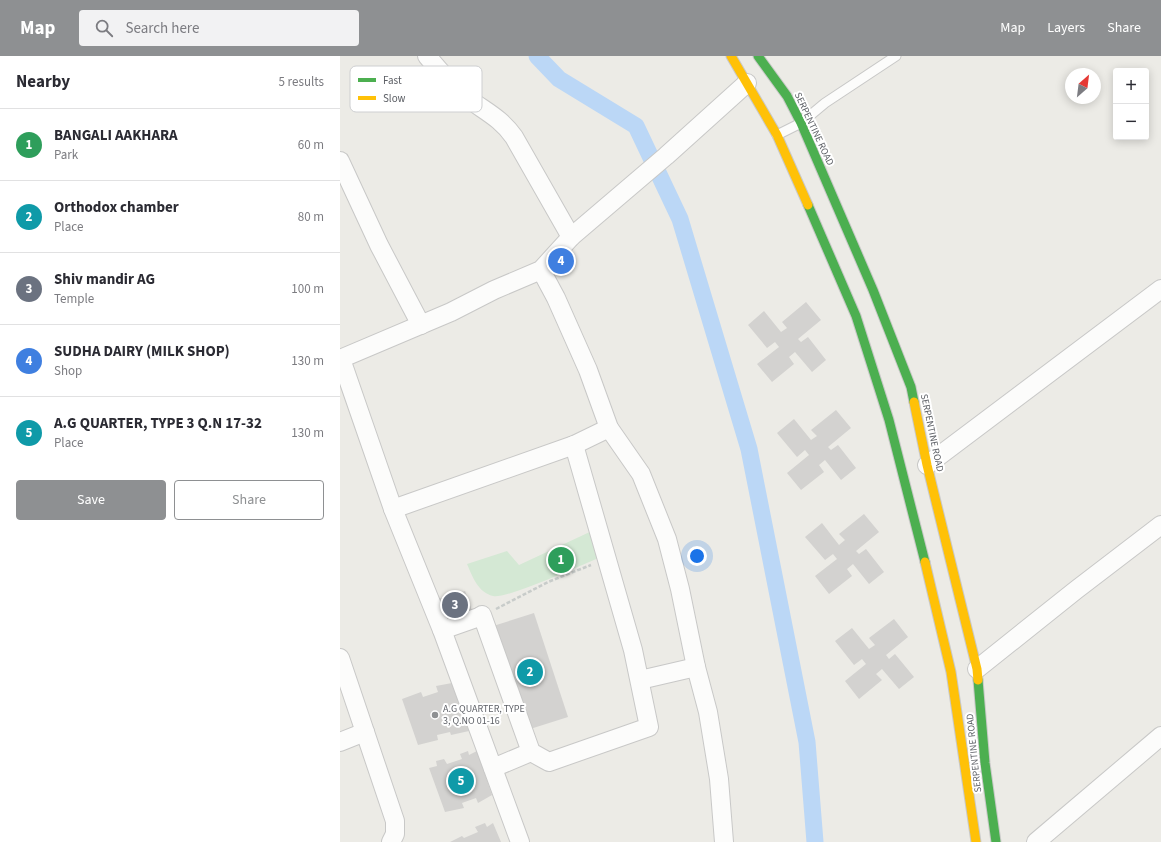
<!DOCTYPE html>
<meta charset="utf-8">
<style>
body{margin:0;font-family:"Source Sans 3",sans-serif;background:#f2f2f3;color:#2b2b33}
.controls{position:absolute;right:12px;top:12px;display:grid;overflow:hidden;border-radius:4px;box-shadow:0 2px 10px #0003}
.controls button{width:36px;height:36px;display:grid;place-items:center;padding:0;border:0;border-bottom:1px solid #e1e1e2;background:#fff;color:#2b2b33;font:20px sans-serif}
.compass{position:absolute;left:725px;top:12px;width:36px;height:36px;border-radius:50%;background:#fff;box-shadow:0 2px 10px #0003;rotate:28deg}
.you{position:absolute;left:357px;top:500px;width:14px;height:14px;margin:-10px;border:3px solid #fff;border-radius:50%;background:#1a73e8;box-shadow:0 0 0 6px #1a73e833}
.badge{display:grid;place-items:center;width:26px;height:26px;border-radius:50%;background:#8e9092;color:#fff;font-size:13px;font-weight:700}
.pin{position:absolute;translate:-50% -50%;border:2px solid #fff;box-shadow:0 1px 4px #0006}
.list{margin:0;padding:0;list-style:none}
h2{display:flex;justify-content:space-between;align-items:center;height:52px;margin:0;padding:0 16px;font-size:17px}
h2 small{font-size:13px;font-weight:400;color:#7c7c81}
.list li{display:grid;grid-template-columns:26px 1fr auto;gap:12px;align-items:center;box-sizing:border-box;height:72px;padding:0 16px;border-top:1px solid #e1e1e2}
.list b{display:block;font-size:15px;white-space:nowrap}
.list p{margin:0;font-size:13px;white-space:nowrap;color:#7c7c81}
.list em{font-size:13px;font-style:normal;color:#7c7c81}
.actions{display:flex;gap:8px;padding:12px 16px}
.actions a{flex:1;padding:9px 0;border:1px solid #8e9092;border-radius:4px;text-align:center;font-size:14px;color:#8e9092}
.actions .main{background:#8e9092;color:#fff}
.icon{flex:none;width:22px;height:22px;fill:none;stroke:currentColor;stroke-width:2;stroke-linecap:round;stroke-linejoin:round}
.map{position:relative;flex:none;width:821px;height:786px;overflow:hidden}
header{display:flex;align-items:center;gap:24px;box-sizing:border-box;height:56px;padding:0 20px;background:#8e9092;color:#fff}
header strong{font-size:19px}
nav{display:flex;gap:22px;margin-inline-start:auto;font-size:14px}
.search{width:280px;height:36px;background:#f2f2f3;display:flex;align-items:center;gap:10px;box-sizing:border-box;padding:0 14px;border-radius:4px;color:#7c7c81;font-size:15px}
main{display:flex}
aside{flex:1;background:#fff}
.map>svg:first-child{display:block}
.green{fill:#d4e8d4}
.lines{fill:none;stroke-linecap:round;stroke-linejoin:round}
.canal{stroke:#bbd7f6;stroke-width:17}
.building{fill:#d3d2d0}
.lane-casing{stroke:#c8c8c7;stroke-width:11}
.street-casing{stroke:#c8c8c7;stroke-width:20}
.fast-casing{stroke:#c9c9c8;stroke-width:11}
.slow-casing{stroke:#c9c9c8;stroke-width:11}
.path{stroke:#c8ccca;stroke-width:2.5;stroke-dasharray:4 2;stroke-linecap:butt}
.lane{stroke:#fcfcfb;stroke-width:9}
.street{stroke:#fcfcfb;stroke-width:18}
.fast{stroke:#4caf50;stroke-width:9}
.slow{stroke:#ffc107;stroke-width:9}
.poi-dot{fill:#8e9092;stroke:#fff;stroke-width:1.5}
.labels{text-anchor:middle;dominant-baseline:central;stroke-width:4;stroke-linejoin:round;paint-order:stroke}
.street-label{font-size:10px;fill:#5c5f65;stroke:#fff}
.poi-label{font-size:10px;fill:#5c5f65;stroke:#fff;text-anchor:start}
.key{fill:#fff;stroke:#cecfd1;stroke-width:1}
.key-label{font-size:11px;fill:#5c5f65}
</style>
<header>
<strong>Map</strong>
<div class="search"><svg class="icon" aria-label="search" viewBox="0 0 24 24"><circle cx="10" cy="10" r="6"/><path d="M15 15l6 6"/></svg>Search here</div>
<nav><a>Map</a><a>Layers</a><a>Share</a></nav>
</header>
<main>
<aside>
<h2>Nearby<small>5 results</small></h2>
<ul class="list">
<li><span class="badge" style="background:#2e9e5b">1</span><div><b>BANGALI AAKHARA</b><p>Park</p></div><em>60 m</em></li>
<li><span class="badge" style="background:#0f9aa8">2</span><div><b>Orthodox chamber</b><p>Place</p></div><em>80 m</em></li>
<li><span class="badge" style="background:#6b7280">3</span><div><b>Shiv mandir AG</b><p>Temple</p></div><em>100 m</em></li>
<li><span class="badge" style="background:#3f7fe0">4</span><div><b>SUDHA DAIRY (MILK SHOP)</b><p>Shop</p></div><em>130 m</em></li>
<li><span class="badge" style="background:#0f9aa8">5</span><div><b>A.G QUARTER, TYPE 3 Q.N 17-32</b><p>Place</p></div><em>130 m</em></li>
</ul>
<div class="actions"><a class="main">Save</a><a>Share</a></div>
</aside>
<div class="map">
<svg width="821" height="786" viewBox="0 0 821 786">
<rect width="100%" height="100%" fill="#ecebe6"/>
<path class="green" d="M254,474L263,500C246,507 165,544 153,540C138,536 133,522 127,508L167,495L179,509Z"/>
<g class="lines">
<path class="canal" d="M197,0L219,23L296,70L340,163L409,393L467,686L475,786"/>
</g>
<g class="building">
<path d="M224,197L230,206L217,214L212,205Z"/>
<path d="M466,246L481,264L458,283L461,286L468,281L486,304L472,316L455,296L449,301L454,308L432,326L417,308L439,291L435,286L427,292L408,269L424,255L441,276L447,272L442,266Z"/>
<path d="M496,354L511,372L488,391L491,394L498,389L516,412L501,424L485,404L479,409L484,416L461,434L447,417L469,399L465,394L457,401L437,377L454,363L471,384L477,380L471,374Z"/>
<path d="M524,458L539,476L516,495L519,498L526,493L544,516L529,528L513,508L507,513L512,520L489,538L475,520L497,503L493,498L485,504L465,481L482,467L499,489L505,484L499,478Z"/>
<path d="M125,535L132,555L104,564L98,543Z"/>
<path d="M194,557L228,661L187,674L150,571Z"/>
<path d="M554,563L568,581L546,599L549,603L555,598L574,621L559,633L542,613L536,618L542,624L519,643L505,625L526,608L522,603L514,609L495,585L512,572L529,593L535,589L529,582Z"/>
<path d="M112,627L129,675L111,679L110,676L97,679L98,684L78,689L62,643L81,636L83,641L98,636L96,630Z"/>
<path d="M128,695L129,699L137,695L152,739L138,747L136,742L122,747L124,752L105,756L89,712L97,710L96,705L104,703L107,708L122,703L120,698Z"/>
<path d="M145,767L147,771L153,767L161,786H110L122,780L124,782L138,776L135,771Z"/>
</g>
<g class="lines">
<g class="lane-casing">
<path id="lane" d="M437,79L461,67L485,47L556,0"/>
</g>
<g class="street-casing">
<g id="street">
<path d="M87,0C99,14 111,29 125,40C144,55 160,61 174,81L231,181"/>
<path d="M0,105L39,189L81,269"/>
<path d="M201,214L216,242L248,314L269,372L301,418L327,483L340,533L356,611L368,656L379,723L384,786"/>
<path d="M0,303L111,256L154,234L201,214L231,181L326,100L407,27"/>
<path d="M1,303L53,453L102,574L180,786"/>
<path d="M587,409L821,233"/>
<path d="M53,453L234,389L269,372"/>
<path d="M142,559L191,696L209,706L309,671L293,594L234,389"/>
<path d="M102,574L139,561"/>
<path d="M0,602L55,765V778L51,786"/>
<path d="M637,613L736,534L821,469"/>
<path d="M300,624L356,611"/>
<path d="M0,686L25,676"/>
<path d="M153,712L191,696"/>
<path d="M696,786L821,680"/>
</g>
</g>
<g class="fast-casing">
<g id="fast">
<path d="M418,0L447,40L461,67L533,234L571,331L574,346"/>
<path d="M468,149L516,260L549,364L585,506"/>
<path d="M638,624L645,707L656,786"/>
</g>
</g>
<g class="slow-casing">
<g id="slow">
<path d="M391,0L437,79L468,149"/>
<path d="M574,346L587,409L637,613L638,624"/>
<path d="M585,506L611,616L636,786"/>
</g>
</g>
<path class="path" d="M156,553L208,526L251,509"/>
<use href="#lane" class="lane"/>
<use href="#street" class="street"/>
<use href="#fast" class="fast"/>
<use href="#slow" class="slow"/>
</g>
<circle class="poi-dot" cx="95" cy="659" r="4"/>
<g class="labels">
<g class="street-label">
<text transform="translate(474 73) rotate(65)">SERPENTINE ROAD</text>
<text transform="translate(592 377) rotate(78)">SERPENTINE ROAD</text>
<text transform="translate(634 697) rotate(-96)">SERPENTINE ROAD</text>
</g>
<g class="poi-label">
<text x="103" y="653">A.G QUARTER, TYPE<tspan x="103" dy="12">3, Q.NO 01-16</tspan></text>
</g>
</g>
<rect x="10" y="10" width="132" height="46" rx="6" class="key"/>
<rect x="18" y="22" width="18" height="4" fill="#4caf50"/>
<rect x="18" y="40" width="18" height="4" fill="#ffc107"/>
<g class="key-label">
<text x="43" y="28">Fast</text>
<text x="43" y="46">Slow</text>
</g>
</svg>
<div class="controls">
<button>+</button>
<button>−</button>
</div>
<svg class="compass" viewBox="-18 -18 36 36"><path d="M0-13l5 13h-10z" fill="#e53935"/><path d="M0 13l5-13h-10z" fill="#7c7c81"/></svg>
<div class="you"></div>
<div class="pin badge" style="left:221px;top:504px;background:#2e9e5b">1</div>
<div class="pin badge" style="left:190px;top:616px;background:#0f9aa8">2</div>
<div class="pin badge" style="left:115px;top:549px;background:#6b7280">3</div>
<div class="pin badge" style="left:221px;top:205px;background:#3f7fe0">4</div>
<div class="pin badge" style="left:121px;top:725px;background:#0f9aa8">5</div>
</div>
</main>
